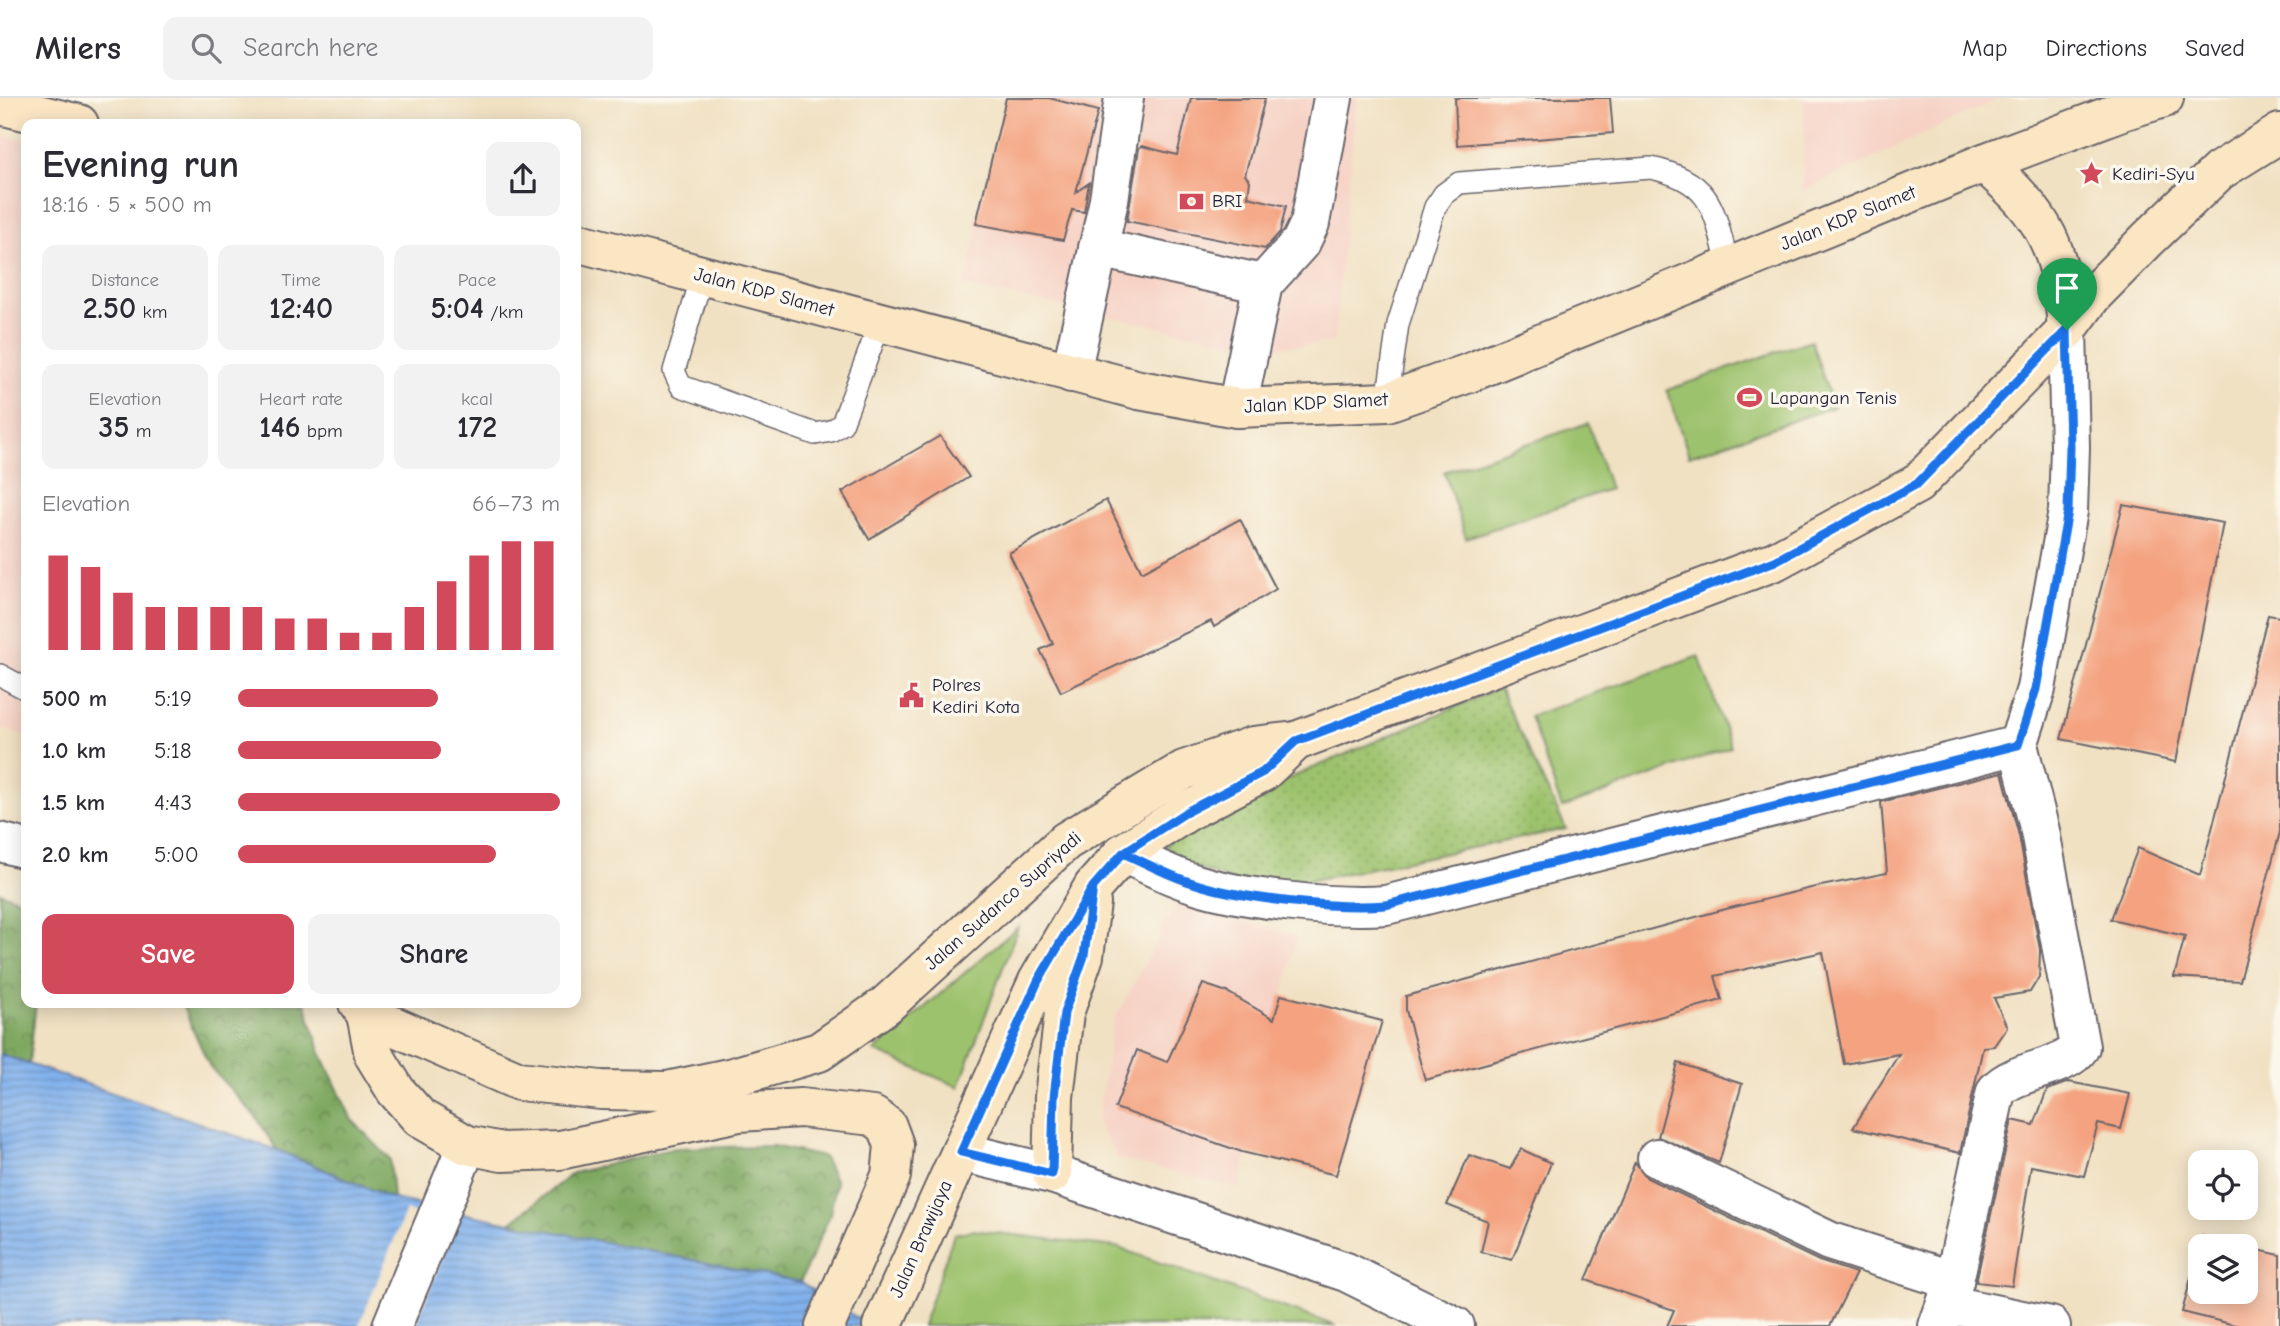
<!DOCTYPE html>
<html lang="en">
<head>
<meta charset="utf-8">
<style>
  :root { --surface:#fff; --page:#f2f2f3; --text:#2b2b33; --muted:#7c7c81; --line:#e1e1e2; --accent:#d1495b }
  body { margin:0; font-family:"Comic Neue",sans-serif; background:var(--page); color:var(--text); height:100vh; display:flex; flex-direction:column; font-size:26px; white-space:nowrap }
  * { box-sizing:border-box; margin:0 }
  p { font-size:23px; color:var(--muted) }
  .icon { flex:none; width:38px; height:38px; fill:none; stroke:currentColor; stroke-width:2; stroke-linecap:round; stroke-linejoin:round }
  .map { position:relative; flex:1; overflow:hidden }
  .details { position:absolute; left:21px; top:21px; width:560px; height:889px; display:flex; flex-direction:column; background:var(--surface); border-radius:14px; box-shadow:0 4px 18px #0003 }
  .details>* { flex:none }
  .buttons { position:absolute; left:2188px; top:1052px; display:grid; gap:14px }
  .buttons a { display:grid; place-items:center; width:70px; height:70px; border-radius:14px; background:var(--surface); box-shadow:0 4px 18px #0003; font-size:35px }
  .pin { position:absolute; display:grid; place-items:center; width:60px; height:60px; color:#fff; margin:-72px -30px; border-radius:50% 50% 50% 0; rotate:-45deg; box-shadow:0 0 7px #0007 }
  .pin .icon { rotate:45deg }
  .round { display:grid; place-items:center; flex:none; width:74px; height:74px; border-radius:14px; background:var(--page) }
  .headline { display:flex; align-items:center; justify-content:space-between; height:119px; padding:0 21px }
  h1 { font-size:38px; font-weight:800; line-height:52px }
  .stats { display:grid; grid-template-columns:repeat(3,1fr); gap:10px; height:119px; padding:7px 21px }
  .stats div { display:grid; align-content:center; border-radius:14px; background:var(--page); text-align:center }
  .stats b { font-size:30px; font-weight:800 }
  .stats small { font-size:19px; font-weight:400 }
  .stats p { font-size:19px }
  .chart { height:196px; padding:14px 21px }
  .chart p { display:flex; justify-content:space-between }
  .chart svg { width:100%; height:126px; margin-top:7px; stroke:var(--accent); stroke-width:6 }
  .button { display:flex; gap:14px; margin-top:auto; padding:14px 21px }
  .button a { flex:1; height:80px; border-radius:14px; background:var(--accent); color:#fff; font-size:28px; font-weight:800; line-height:80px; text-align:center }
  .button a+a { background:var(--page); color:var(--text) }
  ul { padding:0 21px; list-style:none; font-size:23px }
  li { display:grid; grid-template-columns:112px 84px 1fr; align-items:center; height:52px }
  li i { height:18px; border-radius:9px; background:var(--accent) }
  header { display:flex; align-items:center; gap:42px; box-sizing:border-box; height:98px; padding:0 35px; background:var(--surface); border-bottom:2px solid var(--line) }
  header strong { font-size:33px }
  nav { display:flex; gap:38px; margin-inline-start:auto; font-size:24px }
  .search { width:490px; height:63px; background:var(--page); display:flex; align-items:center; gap:18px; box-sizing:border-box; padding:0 24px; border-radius:14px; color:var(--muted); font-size:26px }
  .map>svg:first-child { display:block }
  .built { fill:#f6d2c5 }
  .green { fill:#9dc26d; stroke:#607254; stroke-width:2 }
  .forest { fill:url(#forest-crowns); stroke:#50654e; stroke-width:2 }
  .park { fill:url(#park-dots); stroke:#607254; stroke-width:2 }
  .water { fill:url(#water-rules); stroke:#526a94; stroke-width:2 }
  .pier { fill:#f1e1c3 }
  .building { fill:#f4a27f }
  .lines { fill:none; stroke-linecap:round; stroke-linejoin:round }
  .service-casing { stroke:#6a656b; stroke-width:24 }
  .minor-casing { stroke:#6a656b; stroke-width:42 }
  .secondary-casing { stroke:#6a656b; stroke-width:42 }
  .service { stroke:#fff; stroke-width:21 }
  .minor { stroke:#fff; stroke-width:38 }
  .secondary { stroke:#fbe6c4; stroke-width:38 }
  .route-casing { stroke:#fff; stroke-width:14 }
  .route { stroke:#1a73e8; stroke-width:9 }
  .labels { text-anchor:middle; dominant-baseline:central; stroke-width:7; stroke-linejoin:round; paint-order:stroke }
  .poi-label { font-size:19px; fill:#22223b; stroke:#fbf7ec; text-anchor:start }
  .street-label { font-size:19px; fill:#22223b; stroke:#fbf7ec }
</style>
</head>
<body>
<header>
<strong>Milers</strong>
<div class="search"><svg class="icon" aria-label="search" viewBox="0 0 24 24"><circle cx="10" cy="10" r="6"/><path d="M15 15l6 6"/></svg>Search here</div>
<nav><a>Map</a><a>Directions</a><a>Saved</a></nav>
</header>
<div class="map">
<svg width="2280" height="1228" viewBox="0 0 2280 1228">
  <defs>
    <pattern id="forest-crowns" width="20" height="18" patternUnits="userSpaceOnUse" patternTransform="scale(1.75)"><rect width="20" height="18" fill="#7ea860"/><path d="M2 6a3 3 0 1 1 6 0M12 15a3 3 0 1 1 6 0" fill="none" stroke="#678850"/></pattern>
    <pattern id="park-dots" width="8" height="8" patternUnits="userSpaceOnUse" patternTransform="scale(1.75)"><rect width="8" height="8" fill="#9dc26d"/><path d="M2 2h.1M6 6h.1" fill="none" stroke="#87a65f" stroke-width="1.8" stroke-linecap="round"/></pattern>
    <pattern id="water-rules" width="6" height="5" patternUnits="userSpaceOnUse" patternTransform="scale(1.75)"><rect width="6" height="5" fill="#81b1ec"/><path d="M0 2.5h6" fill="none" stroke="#6990c0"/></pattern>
  </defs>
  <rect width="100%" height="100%" fill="#fbf7ec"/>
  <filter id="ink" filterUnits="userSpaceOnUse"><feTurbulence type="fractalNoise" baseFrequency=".0143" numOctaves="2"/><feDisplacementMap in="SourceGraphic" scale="14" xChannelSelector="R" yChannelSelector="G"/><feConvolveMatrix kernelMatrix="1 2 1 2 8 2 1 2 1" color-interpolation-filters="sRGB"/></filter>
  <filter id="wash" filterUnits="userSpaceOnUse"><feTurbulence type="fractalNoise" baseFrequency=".00686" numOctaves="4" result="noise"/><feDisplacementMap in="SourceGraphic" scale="28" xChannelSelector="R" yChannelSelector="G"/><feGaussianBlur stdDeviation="1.57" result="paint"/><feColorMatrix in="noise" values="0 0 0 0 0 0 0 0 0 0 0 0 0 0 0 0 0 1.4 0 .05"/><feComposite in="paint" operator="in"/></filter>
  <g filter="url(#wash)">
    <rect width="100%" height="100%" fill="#f1e1c3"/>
    <g class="built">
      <path d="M 1010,0 L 1357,0 L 1334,244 L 1264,251 L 964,188 Z"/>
      <path d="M 1804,0 L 2001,0 L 1803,93 Z"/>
      <path d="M 0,36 L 26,43 L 26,638 L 0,630 Z"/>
      <path d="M 1177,805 L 1297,838 L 1239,1090 L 1119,1061 L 1097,1025 L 1113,924 Z"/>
    </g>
    <g class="green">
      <path d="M 1811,242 L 1833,309 L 1689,358 L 1667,292 Z"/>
      <path d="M 1588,325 L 1610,391 L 1466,440 L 1444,374 Z"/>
      <path d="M 1699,558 L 1731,649 L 1562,710 L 1530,618 Z"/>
      <path d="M 1018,829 L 959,989 L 874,953 Z"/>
      <path d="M 972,1132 L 1116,1149 L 1336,1228 L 922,1228 L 954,1136 Z"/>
    </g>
    <g class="forest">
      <path d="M 0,794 L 26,805 L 26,905 L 36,905 L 29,966 L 0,956 Z"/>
      <path d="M 181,905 L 305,905 L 321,955 L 352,1022 L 390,1061 L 393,1101 L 277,1052 L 256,1019 L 210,969 Z"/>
      <path d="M 773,1048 L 824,1059 L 836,1084 L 830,1117 L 800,1184 L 506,1128 L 573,1075 L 675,1050 Z"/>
    </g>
    <path class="park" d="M 1499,590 L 1566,731 L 1258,793 L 1159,755 L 1188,724 Z"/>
    <path class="water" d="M 0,956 L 277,1052 L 393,1101 L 800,1184 L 870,1228 L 0,1228 Z"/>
    <path class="pier" d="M 406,1112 L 454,1131 L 415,1228 L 359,1228 Z"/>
    <g id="blocks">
      <g class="building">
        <path d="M 1006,0 L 1049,0 L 1098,13 L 1076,94 L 1089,85 L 1084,114 L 1072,112 L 1063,142 L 976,126 Z"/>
        <path d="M 1191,0 L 1265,0 L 1245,77 L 1250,83 L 1248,99 L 1286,108 L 1280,134 L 1265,151 L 1127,123 L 1139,50 L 1142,48 L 1177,57 Z"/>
        <path d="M 1455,0 L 1610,0 L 1613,35 L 1457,47 Z"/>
        <path d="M 940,338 L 969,379 L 869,441 L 842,394 Z"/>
        <path d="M 1106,402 L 1142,474 L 1240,421 L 1276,491 L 1214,529 L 1211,523 L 1061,594 L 1040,552 L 1053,546 L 1009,455 Z"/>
        <path d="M 2123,407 L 2223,425 L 2176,664 L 2061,641 Z"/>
        <path d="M 2268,517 L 2280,519 L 2280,734 L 2240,883 L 2174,879 L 2185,838 L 2111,821 L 2138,750 L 2200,777 Z"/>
        <path d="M 2002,674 L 2019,738 L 2040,852 L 2039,879 L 2030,894 L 1994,900 L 2007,929 L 1994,948 L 1983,949 L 1960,1055 L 1853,1030 L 1899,956 L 1844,966 L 1823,854 L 1715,878 L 1722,902 L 1425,982 L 1406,912 L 1406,898 L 1718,813 L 1811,790 L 1887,775 L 1881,704 Z"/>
        <path d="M 1203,886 L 1227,894 L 1274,921 L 1281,897 L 1382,923 L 1336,1077 L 1242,1054 L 1115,1010 L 1137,952 L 1167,964 Z"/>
        <path d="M 1678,965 L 1742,986 L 1719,1065 L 1658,1039 Z"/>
        <path d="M 2069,984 L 2130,996 L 2121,1031 L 2098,1026 L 2084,1078 L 2031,1068 L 2012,1188 L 1976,1184 L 2012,1022 L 2034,1027 L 2047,992 Z"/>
        <path d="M 1521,1051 L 1551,1065 L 1512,1162 L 1481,1154 L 1488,1123 L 1447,1107 L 1469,1057 L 1510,1071 Z"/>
        <path d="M 1635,1064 L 1647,1080 L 1819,1163 L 1856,1175 L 1830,1228 L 1667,1228 L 1674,1212 L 1586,1182 Z"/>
        <path d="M 2202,1138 L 2243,1148 L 2200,1148 L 2200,1194 L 2245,1194 L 2245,1149 L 2280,1157 L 2280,1228 L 2239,1228 L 2182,1214 Z"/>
      </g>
    </g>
  </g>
  <g filter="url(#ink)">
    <use href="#blocks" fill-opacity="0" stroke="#6a656b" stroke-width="2"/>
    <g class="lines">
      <defs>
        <g id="service">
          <path d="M 702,178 L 674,273 L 681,288 L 815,336 L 831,333 L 842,326 L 880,225"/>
          <path d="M 1387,304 L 1398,226 L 1435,109 L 1444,96 L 1459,85 L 1651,70 C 1713,83 1714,112 1728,167"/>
          <path d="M 0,577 L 26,591"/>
        </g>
        <g id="minor">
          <path d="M 1098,150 L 1263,186"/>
          <path d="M 1071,275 L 1109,102 L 1124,0"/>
          <path d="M 1237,310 L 1263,186 L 1301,144 L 1310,125 L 1333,0"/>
          <path d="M 0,744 L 26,751"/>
          <path d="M 1123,755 C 1146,765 1169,778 1193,785 C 1241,801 1336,811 1386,807 L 2018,647 L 2036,591 L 2068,413 L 2070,349 L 2067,232"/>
          <path d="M 961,1054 L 1052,1076 L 1346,1174 L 1455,1228"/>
          <path d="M 1657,1060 L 1829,1143 L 1954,1183"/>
          <path d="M 1946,1206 L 2051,1228"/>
          <path d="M 392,1228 L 467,1047"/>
          <path d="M 1938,1228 L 1954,1183 L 1996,993 C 2017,970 2065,972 2080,949 L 2040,733 L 2018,647"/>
        </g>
        <g id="secondary">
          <path d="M 0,7 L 79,26"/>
          <path d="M 1984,65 C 2046,118 2062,151 2067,232"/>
          <path d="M 576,144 L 1139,292 L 1237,310 L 1387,304 L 1469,275 L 1984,65 L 2122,13 L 2164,0"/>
          <path d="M 358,905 L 366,916 L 519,983 L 601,992 L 667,993 L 733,979 L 819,954 L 886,907 L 1066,743 L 1184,672 L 1253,648 L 1296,643 L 1775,463 L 1917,386 L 2067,232 L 2092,198 L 2148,141 L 2219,73 L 2280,35"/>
          <path d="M 366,916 L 374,957 L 396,993 L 420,1020 L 467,1047 L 502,1054 L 560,1052 L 739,1014 L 801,1010 L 873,1018 L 887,1028 L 894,1047 L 891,1078 L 825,1228"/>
          <path d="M 1052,1076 L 1054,999 L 1064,915 L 1084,858 L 1091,805"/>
          <path d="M 882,1228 L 1038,883 L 1093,789 L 1123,755 L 1188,713 L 1263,674 L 1296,643"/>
        </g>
      </defs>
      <use href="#service" class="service-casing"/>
      <use href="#minor" class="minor-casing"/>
      <use href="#secondary" class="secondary-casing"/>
      <use href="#service" class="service"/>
      <use href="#minor" class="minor"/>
      <use href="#secondary" class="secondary"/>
    </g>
  </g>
  <g class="lines" filter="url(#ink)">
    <defs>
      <path id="route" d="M 2067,232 L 1917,386 L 1775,463 L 1296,643 L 1263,674 L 1188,713 L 1123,755 L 1093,789 L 1038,883 L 961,1054 L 1052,1076 L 1054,999 L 1064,915 L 1084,858 L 1093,789 L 1123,755 C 1146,765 1169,778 1193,785 C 1241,801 1336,811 1386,807 L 2018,647 L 2036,591 L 2068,413 L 2070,349 L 2067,232"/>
    </defs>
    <use href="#route" class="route-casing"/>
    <use href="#route" class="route"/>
  </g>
  <defs>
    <symbol id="sight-bare" viewBox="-9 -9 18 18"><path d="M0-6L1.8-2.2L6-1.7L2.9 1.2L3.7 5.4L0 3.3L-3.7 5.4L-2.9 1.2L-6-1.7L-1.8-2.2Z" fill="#d1495b" stroke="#fbf7ec" stroke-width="2.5" paint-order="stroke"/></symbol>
    <symbol id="bank-bare" viewBox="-9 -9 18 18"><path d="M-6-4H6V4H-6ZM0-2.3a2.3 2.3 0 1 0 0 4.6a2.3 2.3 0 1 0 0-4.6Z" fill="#d1495b" stroke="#fbf7ec" stroke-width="2.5" paint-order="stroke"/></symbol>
    <symbol id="stadium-bare" viewBox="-9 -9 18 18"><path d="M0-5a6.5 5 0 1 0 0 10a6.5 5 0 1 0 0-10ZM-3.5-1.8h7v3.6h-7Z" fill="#d1495b" stroke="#fbf7ec" stroke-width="2.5" paint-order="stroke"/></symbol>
    <symbol id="civic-bare" viewBox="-9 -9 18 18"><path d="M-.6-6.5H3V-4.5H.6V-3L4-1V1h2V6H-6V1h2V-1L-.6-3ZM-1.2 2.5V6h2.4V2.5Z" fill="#d1495b" stroke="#fbf7ec" stroke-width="2.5" paint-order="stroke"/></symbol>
  </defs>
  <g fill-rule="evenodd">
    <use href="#sight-bare" x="2074" y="58" width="35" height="35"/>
    <use href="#bank-bare" x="1174" y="86" width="35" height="35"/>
    <use href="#stadium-bare" x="1732" y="282" width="35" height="35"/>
    <use href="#civic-bare" x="894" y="580" width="35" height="35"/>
  </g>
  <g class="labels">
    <g class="poi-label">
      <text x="2112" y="76">Kediri-Syu</text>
      <text x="1212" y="103">BRI</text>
      <text x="1770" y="300">Lapangan Tenis</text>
      <text x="932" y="587">Polres<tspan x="932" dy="22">Kediri Kota</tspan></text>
    </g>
    <g class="street-label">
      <text transform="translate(1848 120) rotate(-22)">Jalan KDP Slamet</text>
      <text transform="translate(764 194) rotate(15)">Jalan KDP Slamet</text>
      <text transform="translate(1316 305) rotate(-3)">Jalan KDP Slamet</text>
      <text transform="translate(1003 803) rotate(-41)">Jalan Sudanco Supriyadi</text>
      <text transform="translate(921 1141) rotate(-66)">Jalan Brawijaya</text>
    </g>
  </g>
</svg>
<div class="buttons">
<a><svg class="icon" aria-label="locate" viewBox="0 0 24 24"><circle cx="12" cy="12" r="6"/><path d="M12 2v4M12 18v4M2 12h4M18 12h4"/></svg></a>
<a><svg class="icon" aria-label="layers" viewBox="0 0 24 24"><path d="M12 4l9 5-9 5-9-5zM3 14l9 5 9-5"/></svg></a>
</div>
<div class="pin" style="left:2067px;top:232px;background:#1e9e55"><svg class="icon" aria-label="arrive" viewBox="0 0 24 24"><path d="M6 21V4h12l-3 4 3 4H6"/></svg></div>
<section class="details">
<div class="headline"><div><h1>Evening run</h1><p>18:16 · 5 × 500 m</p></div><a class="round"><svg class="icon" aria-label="share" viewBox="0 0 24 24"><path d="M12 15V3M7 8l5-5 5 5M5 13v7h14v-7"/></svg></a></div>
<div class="stats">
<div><p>Distance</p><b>2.50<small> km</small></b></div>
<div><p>Time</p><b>12:40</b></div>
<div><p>Pace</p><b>5:04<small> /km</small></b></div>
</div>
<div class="stats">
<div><p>Elevation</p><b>35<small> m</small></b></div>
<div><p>Heart rate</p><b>146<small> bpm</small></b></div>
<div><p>kcal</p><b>172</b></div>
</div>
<div class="chart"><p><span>Elevation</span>66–73 m</p>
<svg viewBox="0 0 160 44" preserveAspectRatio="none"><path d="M5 44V11M15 44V15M25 44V24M35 44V29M45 44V29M55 44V29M65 44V29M75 44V33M85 44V33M95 44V38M105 44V38M115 44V29M125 44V20M135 44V11M145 44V6M155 44V6"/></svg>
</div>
<ul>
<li><b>500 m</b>5:19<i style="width:62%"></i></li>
<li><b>1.0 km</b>5:18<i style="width:63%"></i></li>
<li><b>1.5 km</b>4:43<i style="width:100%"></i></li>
<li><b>2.0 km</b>5:00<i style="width:80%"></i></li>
</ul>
<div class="button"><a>Save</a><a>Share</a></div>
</section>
</div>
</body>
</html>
